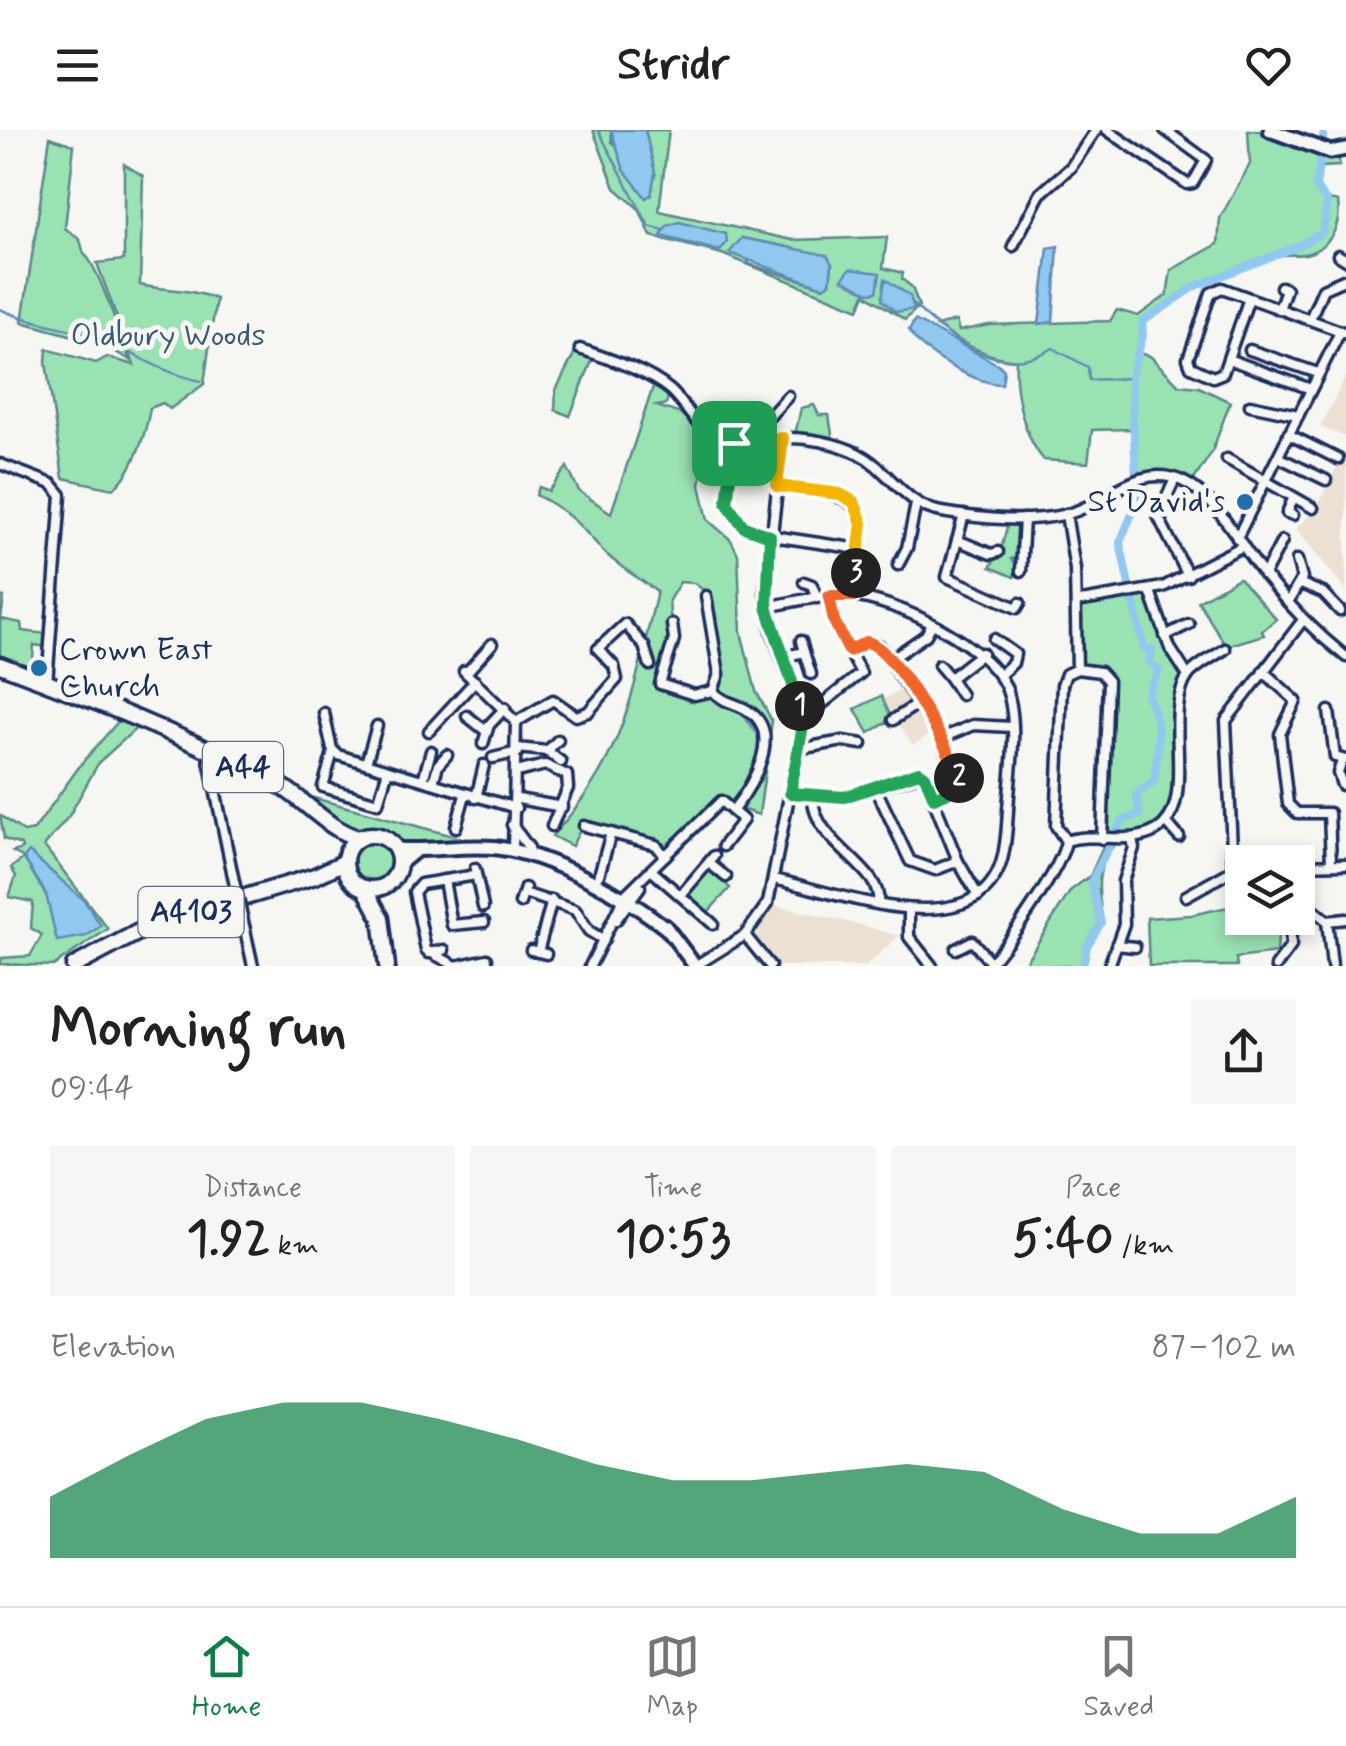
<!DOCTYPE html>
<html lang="en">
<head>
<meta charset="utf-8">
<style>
  :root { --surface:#fff; --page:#f6f6f6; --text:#222; --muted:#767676; --line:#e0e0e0; --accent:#0b8043 }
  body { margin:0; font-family:Mynerve,sans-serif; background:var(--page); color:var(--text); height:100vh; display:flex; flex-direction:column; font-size:38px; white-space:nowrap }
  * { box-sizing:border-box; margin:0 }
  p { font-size:32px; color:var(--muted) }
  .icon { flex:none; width:55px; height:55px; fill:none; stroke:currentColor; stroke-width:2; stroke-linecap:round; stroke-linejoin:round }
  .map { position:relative; height:836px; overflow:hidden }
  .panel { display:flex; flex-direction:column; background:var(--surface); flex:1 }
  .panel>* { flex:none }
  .buttons { position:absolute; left:1225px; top:715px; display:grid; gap:20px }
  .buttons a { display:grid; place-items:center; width:90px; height:90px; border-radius:0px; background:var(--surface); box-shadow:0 5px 15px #0003; font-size:50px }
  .pin { position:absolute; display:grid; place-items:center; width:85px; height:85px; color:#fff; margin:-42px; border-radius:20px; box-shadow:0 5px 15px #0006 }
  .km { position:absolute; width:50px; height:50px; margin:-25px; border-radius:50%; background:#222; color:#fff; font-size:28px; line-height:50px; text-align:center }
  .round { display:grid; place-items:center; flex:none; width:105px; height:105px; border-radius:0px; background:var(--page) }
  .head { display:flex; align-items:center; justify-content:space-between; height:170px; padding:0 50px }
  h1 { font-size:55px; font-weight:800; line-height:75px }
  .stats { display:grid; grid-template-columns:repeat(3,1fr); gap:15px; height:170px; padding:10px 50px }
  .stats div { display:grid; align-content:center; border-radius:0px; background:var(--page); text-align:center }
  .stats b { font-size:50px; font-weight:800 }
  .stats small { font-size:28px; font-weight:400 }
  .stats p { font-size:28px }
  .chart { height:280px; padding:20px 50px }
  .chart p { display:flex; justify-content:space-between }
  .chart svg { width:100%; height:180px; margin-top:10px; fill:var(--accent); opacity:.7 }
  header { display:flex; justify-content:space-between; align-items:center; height:130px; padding:0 50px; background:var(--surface); font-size:45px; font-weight:800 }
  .tabs { display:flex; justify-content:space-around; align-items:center; height:140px; border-top:2px solid var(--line); background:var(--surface); font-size:28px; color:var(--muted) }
  .tabs a { display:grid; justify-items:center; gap:5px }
  .tabs .selected { color:var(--accent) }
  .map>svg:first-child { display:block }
  .built { fill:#ece0d2 }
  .green { fill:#99e2b2; stroke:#5a8888; stroke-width:2.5; fill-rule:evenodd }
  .water { fill:#90c8ef; stroke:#618bb5; stroke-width:2.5 }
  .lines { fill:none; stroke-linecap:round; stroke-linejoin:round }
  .stream { stroke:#618bb5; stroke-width:2.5 }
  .river { stroke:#90c8ef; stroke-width:8 }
  .minor-casing { stroke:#1b2f5e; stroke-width:15 }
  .major-casing { stroke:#1b2f5e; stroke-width:19 }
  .highway-casing { stroke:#1b2f5e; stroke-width:21 }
  .minor { stroke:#f6f6f2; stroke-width:8 }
  .major { stroke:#f6f6f2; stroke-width:11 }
  .highway { stroke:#f6f6f2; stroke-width:14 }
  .minor-bridge-casing { stroke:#1b2f5e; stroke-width:15; stroke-linecap:butt }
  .minor-bridge { stroke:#f6f6f2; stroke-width:8 }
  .split-1-casing { stroke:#fff; stroke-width:20 }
  .split-2-casing { stroke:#fff; stroke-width:20 }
  .split-3-casing { stroke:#fff; stroke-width:20 }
  .split-4-casing { stroke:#fff; stroke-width:20 }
  .split-1 { stroke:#22a559; stroke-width:12 }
  .split-2 { stroke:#22a559; stroke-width:12 }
  .split-3 { stroke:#f0652b; stroke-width:12 }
  .split-4 { stroke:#f5b400; stroke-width:12 }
  .poi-dot { fill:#1f6fb2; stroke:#f6f6f2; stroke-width:4 }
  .labels { text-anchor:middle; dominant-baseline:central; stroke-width:10; stroke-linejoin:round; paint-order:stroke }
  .shield { fill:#f6f6f2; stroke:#5d6b8a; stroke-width:2.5 }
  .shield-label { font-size:30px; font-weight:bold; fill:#1b2f5e }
  .park-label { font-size:32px; fill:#3a5c73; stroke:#f6f6f2 }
  .poi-label { font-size:32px; fill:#1b2f5e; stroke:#f6f6f2; text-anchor:end }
</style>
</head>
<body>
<header><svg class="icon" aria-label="menu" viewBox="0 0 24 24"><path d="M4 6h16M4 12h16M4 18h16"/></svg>Stridr<svg class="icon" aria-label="heart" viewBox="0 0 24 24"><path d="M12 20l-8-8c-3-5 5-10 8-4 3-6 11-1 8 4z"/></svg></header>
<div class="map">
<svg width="1346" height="836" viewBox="0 0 1346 836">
  <rect width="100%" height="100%" fill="#f6f6f2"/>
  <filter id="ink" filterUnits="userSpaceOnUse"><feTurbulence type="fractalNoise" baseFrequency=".01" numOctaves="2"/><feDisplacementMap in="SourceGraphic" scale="20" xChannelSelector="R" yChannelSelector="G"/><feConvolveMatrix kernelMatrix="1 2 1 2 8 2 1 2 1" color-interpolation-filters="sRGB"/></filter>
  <g filter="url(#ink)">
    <g class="built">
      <path d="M 1346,246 L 1346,307 L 1320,297 Z"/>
      <path d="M 1346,319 L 1346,460 L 1296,399 L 1317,377 Z"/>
      <path d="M 906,557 L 936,601 L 913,615 L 882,570 Z"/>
      <path d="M 773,775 L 865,796 L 899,806 L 866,836 L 774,836 L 749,805 Z"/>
    </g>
    <g class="green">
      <path d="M 593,0 L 611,0 L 612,12 L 655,43 L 645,0 L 669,0 L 659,81 L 792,110 L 887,107 L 883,138 L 903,143 L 902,149 L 912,157 L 919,176 L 905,190 L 865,164 L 859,179 L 722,124 L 651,106 L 639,79 L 615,58 ZM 742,108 C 771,114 809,118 832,134 L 830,153 L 823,157 L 749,134 Z"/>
      <path d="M 1248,0 C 1279,0 1307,24 1339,24 L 1339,36 L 1320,37 L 1316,57 L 1324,69 L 1338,72 C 1341,93 1333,113 1312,122 C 1301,127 1285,123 1273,126 C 1225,138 1182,164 1142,192 L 1138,223 L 1150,226 L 1179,255 L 1199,257 L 1230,272 L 1212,322 L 1193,351 L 1157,342 L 1136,345 L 1132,299 L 1092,300 L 1088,333 L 1044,330 C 1023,306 1014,261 1016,230 C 986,228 961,212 936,196 L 956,191 L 959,201 L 989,195 L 1110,191 L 1117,180 L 1138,186 L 1167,165 L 1171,140 L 1218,114 L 1220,88 L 1250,34 Z"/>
      <path d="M 50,7 L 74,15 L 65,98 L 80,110 L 84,124 C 98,134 120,207 130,230 L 99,213 L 22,192 Z"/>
      <path d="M 124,34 L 143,46 L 140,155 C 167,161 190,158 216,169 L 204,254 L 170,279 L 163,273 L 150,278 C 146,303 133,344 113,359 L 63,348 L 46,232 L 47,219 L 96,233 L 107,227 L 134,235 L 97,133 L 124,130 Z"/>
      <path d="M 575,222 L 593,228 L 570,286 L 555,280 L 556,260 Z"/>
      <path d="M 653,257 L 669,264 L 666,274 L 657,276 L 681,284 L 708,305 L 700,355 L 708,390 L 731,410 L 738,424 L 741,502 L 756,561 L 772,591 L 759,685 L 738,678 L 763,632 L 762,594 L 717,563 L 706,462 L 694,453 L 680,452 L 669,470 L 672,509 L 665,511 L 670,516 L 657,547 L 658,555 C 673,566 694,558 711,565 C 774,589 767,623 735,673 L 716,670 L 668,722 L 590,695 L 585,690 L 572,716 L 552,706 C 626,626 632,564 657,462 C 641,449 619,437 604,422 C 582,397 567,380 536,365 L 539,357 L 549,361 L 567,337 L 579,361 L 611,383 Z"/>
      <path d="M 814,275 L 819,285 L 829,285 L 833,311 L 795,305 L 801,278 Z"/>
      <path d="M 1008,393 L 1020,394 L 1018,427 L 1011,429 L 1018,436 L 1014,447 L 990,437 L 1000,423 Z"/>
      <path d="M 1239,448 L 1276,489 L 1262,501 L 1264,505 L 1226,516 L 1198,471 Z"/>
      <path d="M 1147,464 L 1187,548 C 1161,611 1208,707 1109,707 L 1110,552 L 1080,534 L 1078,477 Z"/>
      <path d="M 0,466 L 4,467 L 1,489 L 21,493 L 22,501 L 47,504 L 47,517 L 34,515 L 32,542 L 0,531 Z"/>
      <path d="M 881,566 L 892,589 L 869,603 L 855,579 Z"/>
      <path d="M 122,587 L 141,594 L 99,632 L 69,686 L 44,716 L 108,799 L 53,836 L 0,834 L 2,828 L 30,826 L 42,805 L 31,798 L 33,772 L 9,767 L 16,746 L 11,738 L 24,728 L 13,722 L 22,719 L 21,715 L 4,709 L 0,685 L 24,702 L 34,700 L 81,634 ZM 24,728 L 58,747 L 57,810 L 47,767 Z"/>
      <path d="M 310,667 L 468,710 L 403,714 L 370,700 L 355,702 L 343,698 Z"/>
      <circle cx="372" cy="732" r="22"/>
      <path d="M 1117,712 C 1093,736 1098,764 1103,793 L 1089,817 L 1085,836 L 1023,836 L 1071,760 L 1090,746 L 1105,713 Z"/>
      <path d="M 710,738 L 730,758 L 707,783 L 687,766 Z"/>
      <path d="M 1242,774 L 1242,788 L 1279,788 L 1277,823 L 1236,828 L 1237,836 L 1149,836 L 1147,788 L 1191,785 Z"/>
    </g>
    <g class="water">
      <path d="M 611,0 L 645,0 L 655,43 L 651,65 L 646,68 L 624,40 Z"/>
      <path d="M 679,92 L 726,104 L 727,112 L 720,121 L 661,106 L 667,96 Z"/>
      <path d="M 742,108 L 827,125 L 832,134 L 830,153 L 823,157 L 729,123 Z"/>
      <path d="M 1058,116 L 1053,192 L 1039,194 L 1048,118 Z"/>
      <path d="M 850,139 L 880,143 L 877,162 L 869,163 L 842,149 Z"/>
      <path d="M 885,149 L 910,166 L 914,179 L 896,182 L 882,170 Z"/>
      <path d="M 915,190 L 999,235 L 1004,240 L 1002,254 C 977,255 919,222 909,200 Z"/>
      <path d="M 29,722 L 84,770 L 101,796 L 86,806 L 57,811 L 46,764 L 24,728 Z"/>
    </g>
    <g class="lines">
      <g class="stream">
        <path d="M 598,0 L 649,96 L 663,100"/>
        <path d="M 912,173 C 950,210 1001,250 1053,218 L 1088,237 L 1089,250 L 1131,248"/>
        <path d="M 0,179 C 34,195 71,196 106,211 C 139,226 163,243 201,251"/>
        <path d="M 745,587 L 756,603"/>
      </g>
      <g class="river">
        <path d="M 1136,345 L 1131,248 L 1143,205 L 1142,192 L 1196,156 L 1298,116 L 1323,102 L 1327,72 L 1316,57 L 1324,0"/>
        <path d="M 1130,460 L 1120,412 L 1139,368 L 1137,352"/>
        <path d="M 1083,836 L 1087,816 L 1101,793 L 1091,752 L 1122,691 L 1140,684 L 1136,665 L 1154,651 C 1158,621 1163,591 1147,565 L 1159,540 L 1149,532 L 1152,520 L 1144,518 L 1132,466"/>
      </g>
      <defs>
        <g id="minor">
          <path d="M 1107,0 L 1187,54 L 1193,53 L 1206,30 L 1165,0"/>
          <path d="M 1013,116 L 1040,64 L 1071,37 L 1096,0"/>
          <path d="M 1338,125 L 1346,130"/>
          <path d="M 1249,168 L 1223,243 L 1213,247 L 1191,237 L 1188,229 L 1211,163 L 1222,158 L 1346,203"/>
          <path d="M 1279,179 L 1286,159 L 1281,157"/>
          <path d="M 1310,189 L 1323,159 L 1346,149"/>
          <path d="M 580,219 C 609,229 646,240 670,260 C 686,274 696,299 717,308 C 740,317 760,310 784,308 C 806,307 837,313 857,323 C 890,339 904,376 942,382 C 982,389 1023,393 1063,385 C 1104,377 1136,331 1182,351 C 1219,368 1240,417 1266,447 C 1290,477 1316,503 1346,527"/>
          <path d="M 1250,220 L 1318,243"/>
          <path d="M 1228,229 L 1311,259"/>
          <path d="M 1250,275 L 1298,285"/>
          <path d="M 1288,304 L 1338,329"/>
          <path d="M 783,308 L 765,464 L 772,501 L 801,580 L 797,591 L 803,596"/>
          <path d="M 756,312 L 758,299 L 788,266"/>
          <path d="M 734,313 L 727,373 L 744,397 L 759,404 L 859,419"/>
          <path d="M 1278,327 L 1326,350"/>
          <path d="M 1227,329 L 1313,378"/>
          <path d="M 0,334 L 52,354 L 61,365 L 47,554"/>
          <path d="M 1175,349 L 1158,386 L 1188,446"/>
          <path d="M 777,356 C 877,367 864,374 853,466"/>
          <path d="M 1293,369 L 1287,383 L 1293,385"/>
          <path d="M 1066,384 L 1075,439 L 1077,539"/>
          <path d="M 964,385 L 947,447 L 1017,478 L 1020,473"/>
          <path d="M 1237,408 L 1340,202"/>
          <path d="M 957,410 L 991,424 L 998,422"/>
          <path d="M 898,435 L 907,418 L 916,374"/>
          <path d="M 1021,441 L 1024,389"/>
          <path d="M 1264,445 L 1282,411"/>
          <path d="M 804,452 L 812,455 L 817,468"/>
          <path d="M 1301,454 L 1323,463 L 1340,481"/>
          <path d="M 1150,461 L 1170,518 L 1188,546"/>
          <path d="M 706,466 L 719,544 L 713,561"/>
          <path d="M 1076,472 L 1163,457 L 1243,416"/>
          <path d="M 1288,472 L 1302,448 L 1297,430"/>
          <path d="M 767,477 C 793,472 822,464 849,466 C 895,469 998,518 1009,566 C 1018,601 1010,644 1008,680 C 1006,711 1006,750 974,768 C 923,797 828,761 774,749"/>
          <path d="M 672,494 L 674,509 L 660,554 L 694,565 L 713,561"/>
          <path d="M 1165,506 L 1189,494"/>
          <path d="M 994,509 L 1015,524 L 1013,533 L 1001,544"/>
          <path d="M 849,521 L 863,512 L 879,515 L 937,601 L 959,653 L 934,669"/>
          <path d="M 804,522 L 811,544"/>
          <path d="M 782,527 L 804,522 L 801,511"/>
          <path d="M 890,530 L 926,505 L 931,496"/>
          <path d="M 939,535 L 950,548 L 982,523"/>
          <path d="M 1077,539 L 1066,544 L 1062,555 L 1056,696 L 1066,711 C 1096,701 1128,717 1157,700 C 1199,674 1161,584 1188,546 C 1195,536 1215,526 1225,519"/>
          <path d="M 1077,539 L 1100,542 L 1108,551 L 1102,709"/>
          <path d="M 464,541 L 516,592 L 513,721"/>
          <path d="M 1263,541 L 1296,571 L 1280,604 L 1288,674 L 1297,683 L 1329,683 L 1331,733"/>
          <path d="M 466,543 L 492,514"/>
          <path d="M 950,548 L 961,565"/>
          <path d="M 713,561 C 722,572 735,573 747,580 C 785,602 752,656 734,679"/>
          <path d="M 1329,581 L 1335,627 L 1346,630"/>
          <path d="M 324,583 L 332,619 L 338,625 L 516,678"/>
          <path d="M 811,583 L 861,543 L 839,503 L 829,466"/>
          <path d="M 467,586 L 486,601"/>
          <path d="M 893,590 L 919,573"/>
          <path d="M 516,592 L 553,570 L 576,586 L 588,582 L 617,549 L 614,536 L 598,519 L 625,494 L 644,516 L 650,535"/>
          <path d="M 429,601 L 475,551"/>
          <path d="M 942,608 L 973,595 L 1012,597"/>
          <path d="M 483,614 L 489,595 L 505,578"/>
          <path d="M 517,618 L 547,621 L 558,610"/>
          <path d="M 799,619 L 843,611 L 862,614"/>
          <path d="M 211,620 L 209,630 L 235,756"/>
          <path d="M 547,621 L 561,632"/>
          <path d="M 333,622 L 323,657 L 378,673 L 388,640"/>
          <path d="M 493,628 L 518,622"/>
          <path d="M 1342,631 L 1338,643 L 1342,655"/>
          <path d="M 366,633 L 377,596"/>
          <path d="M 517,642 L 545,635 L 567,645 L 568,658 L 552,696"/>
          <path d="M 423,650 L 431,621"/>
          <path d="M 433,653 L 438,635 L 447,625"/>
          <path d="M 876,659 L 910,731 L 935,740 L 958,731"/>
          <path d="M 790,663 L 843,667 L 923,644 L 958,731 L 978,766"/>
          <path d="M 813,667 C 812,713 884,738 878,773"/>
          <path d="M 476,668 L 484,635"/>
          <path d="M 518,669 L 562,677"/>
          <path d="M 1166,692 L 1179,707"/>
          <path d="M 512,695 L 529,718"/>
          <path d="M 584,696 L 656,715 L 665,726"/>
          <path d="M 456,697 L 465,665"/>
          <path d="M 709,733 L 726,747"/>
          <path d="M 1298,735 L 1346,734"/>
          <path d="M 475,739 L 483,777"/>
          <path d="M 651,740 L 713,794"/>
          <path d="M 1233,740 L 1226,591 L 1303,490"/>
          <path d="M 599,745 L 611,703"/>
          <path d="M 444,750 L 452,795 L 484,792"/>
          <path d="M 524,763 L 575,780 L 589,801 L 604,810"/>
          <path d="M 681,765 L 714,726"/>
          <path d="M 1186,766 L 1233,740 L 1242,739"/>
          <path d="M 520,773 L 525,758"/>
          <path d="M 1310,777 L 1327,791 L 1332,836"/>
          <path d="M 909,779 L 909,807 L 932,836"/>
          <path d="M 241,782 L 253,836"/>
          <path d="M 616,790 L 640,757"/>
          <path d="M 1327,791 L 1346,789"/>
          <path d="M 745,805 L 770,836"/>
          <path d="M 1116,815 L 1135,817"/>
          <path d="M 956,819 L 972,811 L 991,833"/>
          <path d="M 531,820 L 546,824"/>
          <path d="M 538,822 L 552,770"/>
          <path d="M 429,823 L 444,820"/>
          <path d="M 456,836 L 426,820 L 414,762 L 421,754 L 476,745"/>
          <path d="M 456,836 L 487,829"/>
          <path d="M 590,836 L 625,765 L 721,671 L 743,690 L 723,716"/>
          <path d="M 695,836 L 745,805 L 768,773 L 803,596 L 812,590 L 811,583 L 801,580"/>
          <path d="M 988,836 C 1008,813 1062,738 1066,711"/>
          <path d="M 1109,836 L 1124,794 L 1123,751 L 1134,718 L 1132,709"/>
          <path d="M 1276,836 L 1291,816 L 1290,788"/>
        </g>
        <g id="major">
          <path d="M 1270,0 L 1330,22 L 1346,19"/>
          <path d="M 396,719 C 430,722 463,714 498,718 C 549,724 628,767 667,799"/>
          <path d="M 398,735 L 415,721"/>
          <path d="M 665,796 L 695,836"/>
        </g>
        <g id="highway">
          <path d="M 0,535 C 94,570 187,607 276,653 C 305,669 327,699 358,708"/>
          <circle cx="372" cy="732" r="27"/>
          <path d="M 365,758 L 381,788 L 387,836"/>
          <path d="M 74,836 L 150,796 L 315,746 L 345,732"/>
        </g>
      </defs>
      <use href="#minor" class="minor-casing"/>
      <use href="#major" class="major-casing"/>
      <use href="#highway" class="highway-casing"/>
      <use href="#minor" class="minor"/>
      <use href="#major" class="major"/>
      <use href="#highway" class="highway"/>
      <defs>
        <path id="minor-bridge" d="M 235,756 L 241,782"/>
      </defs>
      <use href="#minor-bridge" class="minor-bridge-casing"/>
      <use href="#minor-bridge" class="minor-bridge"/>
    </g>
  </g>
  <g class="lines" filter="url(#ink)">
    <defs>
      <path id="split-1" d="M 734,313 L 727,373 L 744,397 L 770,406 L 767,477 L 800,576"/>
      <path id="split-2" d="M 800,576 L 797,590 L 803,596 L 790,663 L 844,667 L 919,642 L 925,646 L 934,668 L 956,659 L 959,648"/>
      <path id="split-3" d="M 856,443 L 853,466 L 829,466 L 834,491 L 849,521 L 866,512 C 894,515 950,620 959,648"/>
      <path id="split-4" d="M 734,313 L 783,308 L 777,356 L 840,364 L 854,372 L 862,393 L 856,443"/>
    </defs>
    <use href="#split-1" class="split-1-casing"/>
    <use href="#split-2" class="split-2-casing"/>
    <use href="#split-3" class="split-3-casing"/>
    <use href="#split-4" class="split-4-casing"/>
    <use href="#split-1" class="split-1"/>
    <use href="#split-2" class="split-2"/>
    <use href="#split-3" class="split-3"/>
    <use href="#split-4" class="split-4"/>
  </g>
  <g class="poi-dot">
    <circle cx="1245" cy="372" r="10"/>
    <circle cx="39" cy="538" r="10"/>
  </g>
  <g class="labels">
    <g class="shield">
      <rect x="203" y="612" width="80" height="50" rx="8"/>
      <rect x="138.5" y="757" width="105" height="50" rx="8"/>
    </g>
    <g class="shield-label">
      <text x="243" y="637">A44</text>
      <text x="191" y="782">A4103</text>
    </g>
    <g class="park-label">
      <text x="168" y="206">Oldbury Woods</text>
    </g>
    <g class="poi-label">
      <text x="1225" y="372">St David's</text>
      <text x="59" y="520" text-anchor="start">Crown East<tspan x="59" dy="37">Church</tspan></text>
    </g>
  </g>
</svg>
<div class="buttons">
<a><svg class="icon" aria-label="layers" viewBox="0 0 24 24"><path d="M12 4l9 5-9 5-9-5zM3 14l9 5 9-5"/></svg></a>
</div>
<div class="pin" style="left:734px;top:313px;background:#1e9e55"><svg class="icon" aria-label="arrive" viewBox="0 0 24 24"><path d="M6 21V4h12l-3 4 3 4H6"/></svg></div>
<b class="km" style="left:800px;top:576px">1</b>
<b class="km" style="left:959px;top:648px">2</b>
<b class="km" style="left:856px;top:443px">3</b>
</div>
<section class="panel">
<div class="head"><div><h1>Morning run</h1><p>09:44</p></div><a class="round"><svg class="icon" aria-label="share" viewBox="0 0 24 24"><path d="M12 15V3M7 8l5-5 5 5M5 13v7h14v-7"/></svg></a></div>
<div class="stats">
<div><p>Distance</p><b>1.92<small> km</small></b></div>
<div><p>Time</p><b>10:53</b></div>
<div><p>Pace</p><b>5:40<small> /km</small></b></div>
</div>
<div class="chart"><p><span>Elevation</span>87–102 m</p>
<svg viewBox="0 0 160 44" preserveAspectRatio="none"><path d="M0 44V29L10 19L20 10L30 6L40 6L50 10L60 15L70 21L80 25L90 25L100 23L110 21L120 23L130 32L140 38L150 38L160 29V44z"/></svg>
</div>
</section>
<nav class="tabs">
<a class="selected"><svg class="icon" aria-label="home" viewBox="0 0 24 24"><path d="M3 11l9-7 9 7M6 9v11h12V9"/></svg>Home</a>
<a><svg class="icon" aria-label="map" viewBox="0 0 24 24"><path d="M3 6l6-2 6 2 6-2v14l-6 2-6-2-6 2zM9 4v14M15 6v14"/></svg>Map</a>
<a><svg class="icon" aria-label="saved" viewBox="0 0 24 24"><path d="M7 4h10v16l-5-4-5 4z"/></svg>Saved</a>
</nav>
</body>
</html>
